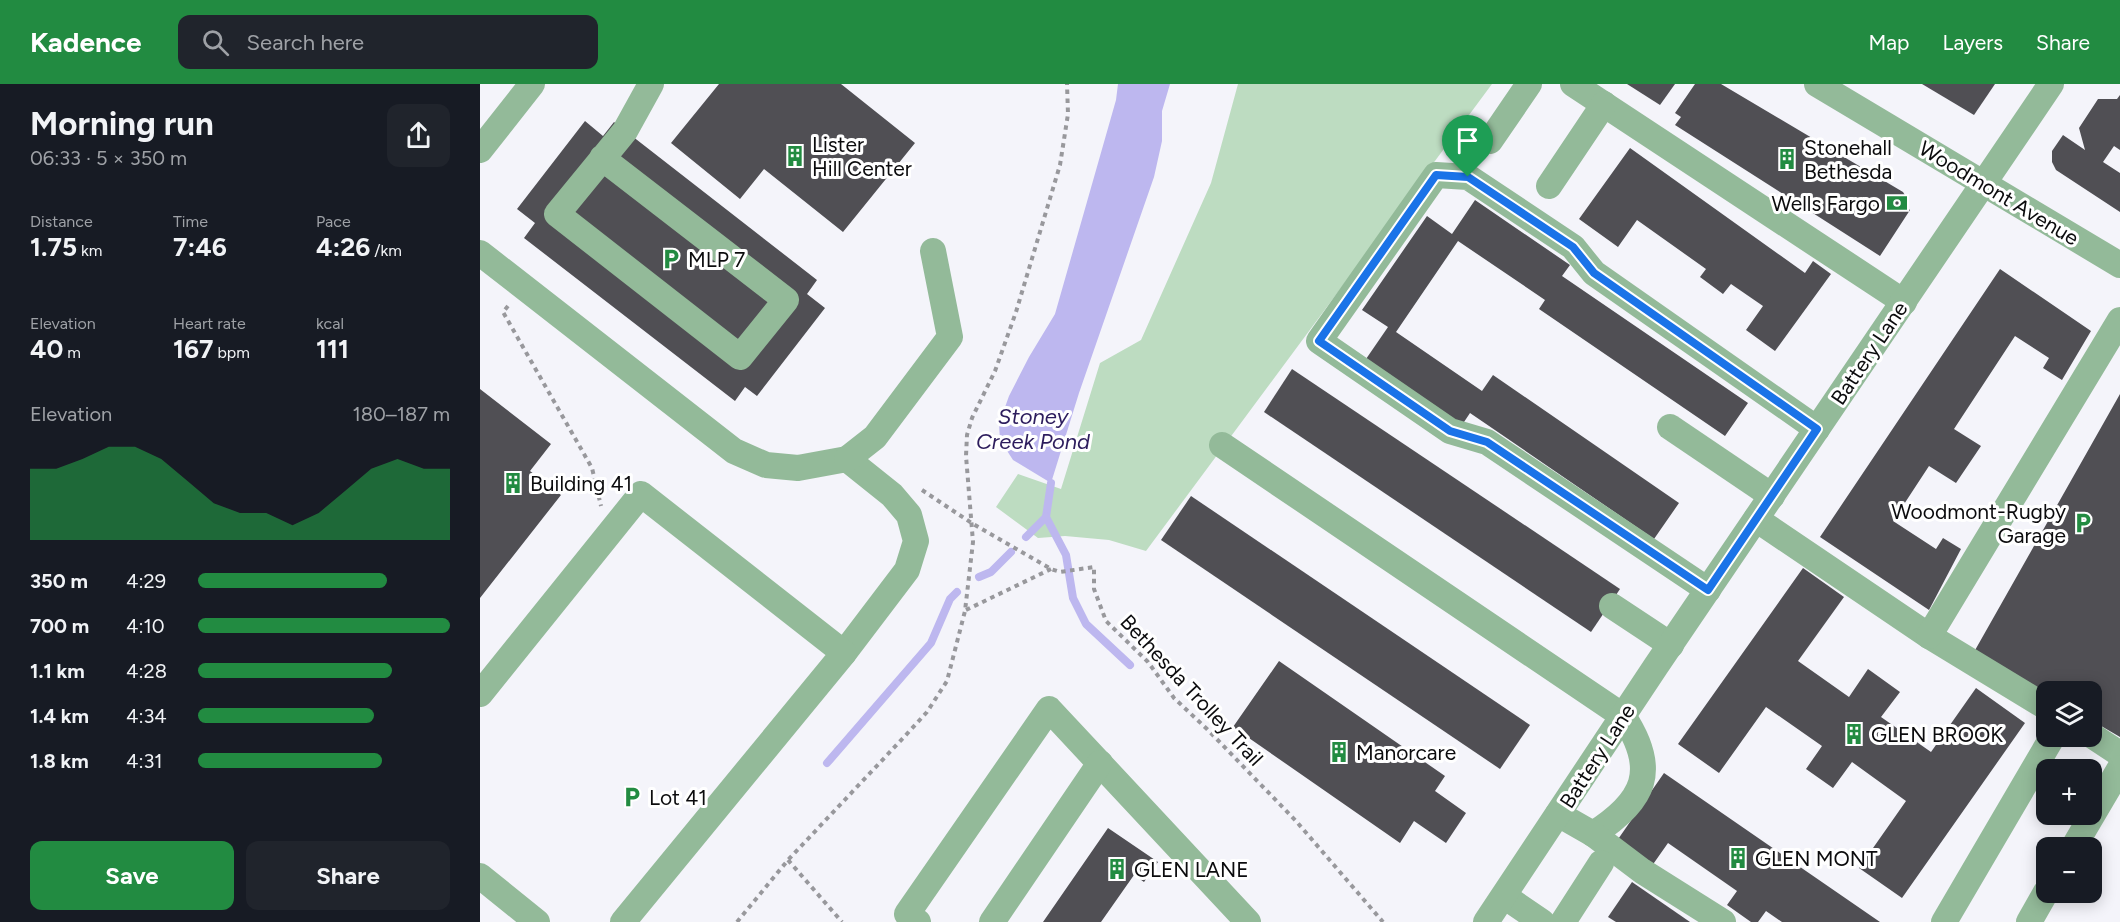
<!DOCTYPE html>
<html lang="en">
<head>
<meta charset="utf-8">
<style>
  :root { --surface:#171b24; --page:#20242c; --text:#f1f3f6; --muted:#9ea1a6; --accent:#228b41 }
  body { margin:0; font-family:Figtree,sans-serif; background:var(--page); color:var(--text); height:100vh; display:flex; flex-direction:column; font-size:22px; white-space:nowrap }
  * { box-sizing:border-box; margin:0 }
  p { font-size:20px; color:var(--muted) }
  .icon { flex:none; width:33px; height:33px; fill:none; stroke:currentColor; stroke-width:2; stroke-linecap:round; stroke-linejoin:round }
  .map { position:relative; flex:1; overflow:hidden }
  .drawer { display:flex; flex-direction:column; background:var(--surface); width:480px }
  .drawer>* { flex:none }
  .controls { position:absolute; left:1556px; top:597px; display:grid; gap:12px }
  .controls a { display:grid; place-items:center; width:66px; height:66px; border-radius:12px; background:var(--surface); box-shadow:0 3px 15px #0003; font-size:30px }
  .pin { position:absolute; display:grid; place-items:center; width:51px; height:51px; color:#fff; margin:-62px -26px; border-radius:50% 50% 50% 0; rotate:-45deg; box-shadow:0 0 6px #0007 }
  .pin .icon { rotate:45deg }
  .round { display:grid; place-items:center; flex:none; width:63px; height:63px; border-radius:12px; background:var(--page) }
  .summary { display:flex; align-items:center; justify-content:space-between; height:102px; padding:0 30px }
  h1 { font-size:33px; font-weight:700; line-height:45px }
  .metrics { display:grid; grid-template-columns:repeat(3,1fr); gap:9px; height:102px; padding:6px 30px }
  .metrics div { display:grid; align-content:center }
  .metrics b { font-size:26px; font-weight:700 }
  .metrics small { font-size:16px; font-weight:400 }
  .metrics p { font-size:16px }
  .chart { height:168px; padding:12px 30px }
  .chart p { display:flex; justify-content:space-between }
  .chart svg { width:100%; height:108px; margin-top:6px; fill:var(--accent); opacity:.7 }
  .button { display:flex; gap:12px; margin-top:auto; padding:12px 30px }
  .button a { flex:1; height:69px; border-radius:12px; background:var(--accent); color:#fff; font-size:24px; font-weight:700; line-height:69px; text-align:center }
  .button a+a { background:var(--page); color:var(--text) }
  ul { padding:0 30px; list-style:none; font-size:20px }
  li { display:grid; grid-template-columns:96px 72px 1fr; align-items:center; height:45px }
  li i { height:15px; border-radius:8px; background:var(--accent) }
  header { display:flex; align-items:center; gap:36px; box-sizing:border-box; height:84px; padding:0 30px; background:var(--accent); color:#fff }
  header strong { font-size:28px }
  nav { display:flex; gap:33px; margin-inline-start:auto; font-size:21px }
  .search { width:420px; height:54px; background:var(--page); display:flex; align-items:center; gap:15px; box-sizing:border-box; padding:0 21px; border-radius:12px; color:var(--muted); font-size:22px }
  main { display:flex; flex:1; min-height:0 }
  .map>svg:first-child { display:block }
  .green { fill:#bddcc1 }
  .water { fill:#bdb7ef }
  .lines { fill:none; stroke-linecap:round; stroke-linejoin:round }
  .stream { stroke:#bdb7ef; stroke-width:8 }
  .building { fill:#504f54 }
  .path { stroke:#98989c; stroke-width:4; stroke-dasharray:4.5 4.5; stroke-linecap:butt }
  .minor { stroke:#93ba99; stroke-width:26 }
  .route-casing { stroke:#fff; stroke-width:12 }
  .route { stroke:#1a73e8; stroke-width:8 }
  .labels { text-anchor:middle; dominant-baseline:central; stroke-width:6; stroke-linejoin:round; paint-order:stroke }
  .poi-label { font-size:21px; fill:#0b0b0d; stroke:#fff; text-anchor:start }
  .street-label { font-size:21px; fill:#0b0b0d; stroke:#fff }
  .water-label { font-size:22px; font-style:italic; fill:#2d1d5d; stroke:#fff }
</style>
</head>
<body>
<header>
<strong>Kadence</strong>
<div class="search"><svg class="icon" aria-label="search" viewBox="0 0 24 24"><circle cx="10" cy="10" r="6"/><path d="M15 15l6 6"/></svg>Search here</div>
<nav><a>Map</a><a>Layers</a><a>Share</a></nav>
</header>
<main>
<section class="drawer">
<div class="summary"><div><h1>Morning run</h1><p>06:33 · 5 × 350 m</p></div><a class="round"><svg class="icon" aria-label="share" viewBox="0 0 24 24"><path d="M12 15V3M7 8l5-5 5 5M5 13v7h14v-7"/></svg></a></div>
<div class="metrics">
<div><p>Distance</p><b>1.75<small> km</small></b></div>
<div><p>Time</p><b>7:46</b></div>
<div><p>Pace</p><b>4:26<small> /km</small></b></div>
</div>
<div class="metrics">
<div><p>Elevation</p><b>40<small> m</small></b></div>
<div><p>Heart rate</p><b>167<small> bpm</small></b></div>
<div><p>kcal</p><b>111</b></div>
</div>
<div class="chart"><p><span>Elevation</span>180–187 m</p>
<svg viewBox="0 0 160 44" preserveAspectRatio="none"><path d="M0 44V15L10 15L20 11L30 6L40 6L50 11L60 20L70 29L80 33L90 33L100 38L110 33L120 24L130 15L140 11L150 15L160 15V44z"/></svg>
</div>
<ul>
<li><b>350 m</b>4:29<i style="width:75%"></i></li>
<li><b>700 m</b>4:10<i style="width:100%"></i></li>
<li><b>1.1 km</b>4:28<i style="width:77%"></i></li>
<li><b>1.4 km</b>4:34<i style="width:70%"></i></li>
<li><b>1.8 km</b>4:31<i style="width:73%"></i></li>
</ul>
<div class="button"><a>Save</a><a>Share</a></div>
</section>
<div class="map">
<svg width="1640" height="838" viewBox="0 0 1640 838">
  <rect width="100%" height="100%" fill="#f4f4fa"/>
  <path class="green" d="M 758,0 L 1012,0 L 666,467 L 629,456 L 585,452 L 558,454 L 516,423 L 538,390 L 581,405 L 620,279 L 661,256 L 731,99 Z"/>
  <path class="water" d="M 638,0 L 690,0 L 682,27 L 682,57 L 674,93 L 599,309 L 571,399 L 533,376 L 520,356 L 519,340 L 529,312 L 549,273 L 575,230 L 636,16 Z"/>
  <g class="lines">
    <g class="stream">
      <path d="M 571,399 L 566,433 L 586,471 L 593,514 L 606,540 L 650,581"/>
      <path d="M 546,453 L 566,433"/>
      <path d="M 499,493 L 511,488 L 531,468"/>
      <path d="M 347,679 L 451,559 L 470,515 L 477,508"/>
    </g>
  </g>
  <g class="building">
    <path d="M 239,0 L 361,0 L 435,59 L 363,148 L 284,85 L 260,115 L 191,59 Z"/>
    <path d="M 1147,0 L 1195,0 L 1180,21 Z"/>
    <path d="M 1215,0 L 1241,0 L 1423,108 L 1428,116 L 1426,123 L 1430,126 L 1400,172 L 1195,41 L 1201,33 L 1195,29 Z"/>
    <path d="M 1442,0 L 1515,0 L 1494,31 Z"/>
    <path d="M 1640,11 L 1640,66 L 1634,62 L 1623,78 L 1640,89 L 1640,128 L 1576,86 L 1572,78 L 1572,67 L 1583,51 L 1605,66 L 1599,44 L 1618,15 L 1637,15 Z"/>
    <path d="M 105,37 L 123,52 L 134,38 L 337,196 L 327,210 L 345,224 L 277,312 L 265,303 L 255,317 L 44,154 L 55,139 L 37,125 Z"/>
    <path d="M 1150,64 L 1325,189 L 1333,177 L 1351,190 L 1295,267 L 1266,246 L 1283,222 L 1251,200 L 1243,210 L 1220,193 L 1226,185 L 1157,136 L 1138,163 L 1099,135 Z"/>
    <path d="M 995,116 L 1090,181 L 1082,192 L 1268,319 L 1245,352 L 1059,225 L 1065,216 L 978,157 L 916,248 L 1002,307 L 1013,291 L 1199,419 L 1174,455 L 990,329 L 982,341 L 886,275 L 908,243 L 882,226 L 947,132 L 972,150 Z"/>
    <path d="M 1520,185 L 1611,247 L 1582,296 L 1563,284 L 1569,274 L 1535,252 L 1474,345 L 1501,362 L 1476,399 L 1449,382 L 1413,437 L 1456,465 L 1463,454 L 1481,465 L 1449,526 L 1340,453 Z"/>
    <path d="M 812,285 L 1140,505 L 1111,548 L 784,328 Z"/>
    <path d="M 0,305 L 71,360 L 50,387 L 81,411 L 0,514 Z"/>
    <path d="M 1640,310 L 1640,653 L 1611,636 L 1611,608 L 1566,608 L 1566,610 L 1494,568 Z"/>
    <path d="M 711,412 L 1050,641 L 1020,685 L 681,456 Z"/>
    <path d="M 1323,484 L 1364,513 L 1318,577 L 1369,613 L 1388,585 L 1420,608 L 1401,633 L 1451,668 L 1496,604 L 1545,639 L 1422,814 L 1379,784 L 1426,717 L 1372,678 L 1353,704 L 1326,685 L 1342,662 L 1286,623 L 1239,689 L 1198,660 Z"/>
    <path d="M 799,577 L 965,692 L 955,707 L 986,729 L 966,759 L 934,737 L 920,759 L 753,643 Z"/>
    <path d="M 1184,689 L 1400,838 L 1302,838 L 1286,827 L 1278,838 L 1271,838 L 1247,821 L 1257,807 L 1188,759 L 1169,786 L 1134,761 Z"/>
    <path d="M 628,744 L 678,778 L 664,798 L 654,791 L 621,838 L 563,838 Z"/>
    <path d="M 1152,798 L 1210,838 L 1136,838 L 1128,833 Z"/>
  </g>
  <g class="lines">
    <g class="path">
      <path d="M 28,222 L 23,228 L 112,384 L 121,422"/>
      <path d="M 442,406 L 493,440 L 571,485 L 580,488 L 614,483 L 614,505 L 626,537 L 668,578 L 694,614 L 727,645 L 816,737 L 903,838"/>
      <path d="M 486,526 L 571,485"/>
      <path d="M 308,776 L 362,838"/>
      <path d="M 257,838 L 308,776 L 425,652 L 447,628 L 467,597 L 485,527 L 493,458 L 486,372 L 487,351 L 492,334 L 515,287 L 536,228 L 580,81 L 588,30 L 587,0"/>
    </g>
    <g class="minor">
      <path d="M 1093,0 L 1424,218"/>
      <path d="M 1337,0 L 1640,181"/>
      <path d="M 1010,57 L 1049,0"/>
      <path d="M 0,66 L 52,0"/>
      <path d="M 122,74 L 306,216 L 260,273 L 77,130 L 145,47 L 171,0"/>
      <path d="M 1069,102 L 1124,20"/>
      <path d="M 0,169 L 254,367 L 286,381 L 318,384 L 367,375 L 412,411 L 429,431 L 436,457 L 427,486 L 364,569"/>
      <path d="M 1190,343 L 1292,412"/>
      <path d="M 742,361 L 1143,632 C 1179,686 1165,717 1113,750"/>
      <path d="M 367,375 L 395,353 L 470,253 L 453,167"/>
      <path d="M 1276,435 L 1449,552 L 1566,623"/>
      <path d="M 1228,506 L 1007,358 L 970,347 L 839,257 L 956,91 L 988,93 L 1093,163 L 1114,189 L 1337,345"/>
      <path d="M 1132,522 L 1191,561"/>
      <path d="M 1449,552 L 1640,236"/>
      <path d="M 0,610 L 161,410 L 364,569 L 143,838"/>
      <path d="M 1611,651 L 1640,670"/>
      <path d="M 1078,730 L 1113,750 L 1162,787 L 1243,838"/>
      <path d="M 1593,764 L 1640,684"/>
      <path d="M 0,792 L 57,838"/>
      <path d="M 1024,812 L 1062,838"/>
      <path d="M 438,838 L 427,830 L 569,625 L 768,838"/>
      <path d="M 512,838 L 620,679"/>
      <path d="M 1006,838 L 1176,582 L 1571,0"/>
      <path d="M 1083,838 L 1121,779"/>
      <path d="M 1464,838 L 1573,652"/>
      <path d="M 1549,838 L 1566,808"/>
    </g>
  </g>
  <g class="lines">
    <defs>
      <path id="route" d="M 956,91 L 988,93 L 1093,163 L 1114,189 L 1337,345 L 1228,506 L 1007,358 L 970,347 L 839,257 Z"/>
    </defs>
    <use href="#route" class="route-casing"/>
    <use href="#route" class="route"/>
  </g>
  <defs>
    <symbol id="building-bare" viewBox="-9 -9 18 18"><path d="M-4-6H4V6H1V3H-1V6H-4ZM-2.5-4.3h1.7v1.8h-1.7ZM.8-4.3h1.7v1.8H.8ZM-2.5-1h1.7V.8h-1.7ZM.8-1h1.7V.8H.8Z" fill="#228b41" stroke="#fff" stroke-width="2.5" paint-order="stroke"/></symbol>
    <symbol id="bank-bare" viewBox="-9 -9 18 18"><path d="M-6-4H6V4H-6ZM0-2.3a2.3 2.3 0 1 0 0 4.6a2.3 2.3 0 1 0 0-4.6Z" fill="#228b41" stroke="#fff" stroke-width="2.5" paint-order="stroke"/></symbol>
    <symbol id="parking-bare" viewBox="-9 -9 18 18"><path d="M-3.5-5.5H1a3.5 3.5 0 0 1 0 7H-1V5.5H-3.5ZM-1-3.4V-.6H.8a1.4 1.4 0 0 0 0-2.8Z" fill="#228b41" stroke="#fff" stroke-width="2.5" paint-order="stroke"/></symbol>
  </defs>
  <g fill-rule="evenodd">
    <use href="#building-bare" x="300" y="57" width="30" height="30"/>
    <use href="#building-bare" x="1292" y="60" width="30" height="30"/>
    <use href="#bank-bare" x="1402" y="104" width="30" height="30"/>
    <use href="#parking-bare" x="176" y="160" width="30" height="30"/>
    <use href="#building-bare" x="18" y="384" width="30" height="30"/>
    <use href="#parking-bare" x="1588" y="424" width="30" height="30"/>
    <use href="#building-bare" x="1359" y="635" width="30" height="30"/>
    <use href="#building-bare" x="844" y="653" width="30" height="30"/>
    <use href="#parking-bare" x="137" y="698" width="30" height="30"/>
    <use href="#building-bare" x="1243" y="759" width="30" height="30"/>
    <use href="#building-bare" x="622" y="770" width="30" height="30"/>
  </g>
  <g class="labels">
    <g class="poi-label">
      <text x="332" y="60">Lister<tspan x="332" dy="24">Hill Center</tspan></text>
      <text x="1324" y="63">Stonehall<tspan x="1324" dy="24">Bethesda</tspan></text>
      <text x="1400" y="119" text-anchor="end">Wells Fargo</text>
      <text x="208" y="175">MLP 7</text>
      <text x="50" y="399">Building 41</text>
      <text x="1586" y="427" text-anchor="end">Woodmont-Rugby<tspan x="1586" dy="24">Garage</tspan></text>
      <text x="1391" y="650">GLEN BROOK</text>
      <text x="876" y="668">Manorcare</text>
      <text x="169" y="713">Lot 41</text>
      <text x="1275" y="774">GLEN MONT</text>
      <text x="654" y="785">GLEN LANE</text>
    </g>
    <g class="street-label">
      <text transform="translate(1519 109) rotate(31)">Woodmont Avenue</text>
      <text transform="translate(1389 269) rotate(-56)">Battery Lane</text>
      <text transform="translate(712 606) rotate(47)">Bethesda Trolley Trail</text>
      <text transform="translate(1117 672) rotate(-57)">Battery Lane</text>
    </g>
    <g class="water-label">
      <text x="553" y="332">Stoney<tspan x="553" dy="25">Creek Pond</tspan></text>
    </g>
  </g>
</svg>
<div class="controls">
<a><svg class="icon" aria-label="layers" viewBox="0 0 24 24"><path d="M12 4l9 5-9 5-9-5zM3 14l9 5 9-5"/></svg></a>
<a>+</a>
<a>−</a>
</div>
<div class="pin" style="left:988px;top:93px;background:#1e9e55"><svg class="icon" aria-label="arrive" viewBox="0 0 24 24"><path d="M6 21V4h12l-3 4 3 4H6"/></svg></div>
</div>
</main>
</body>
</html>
